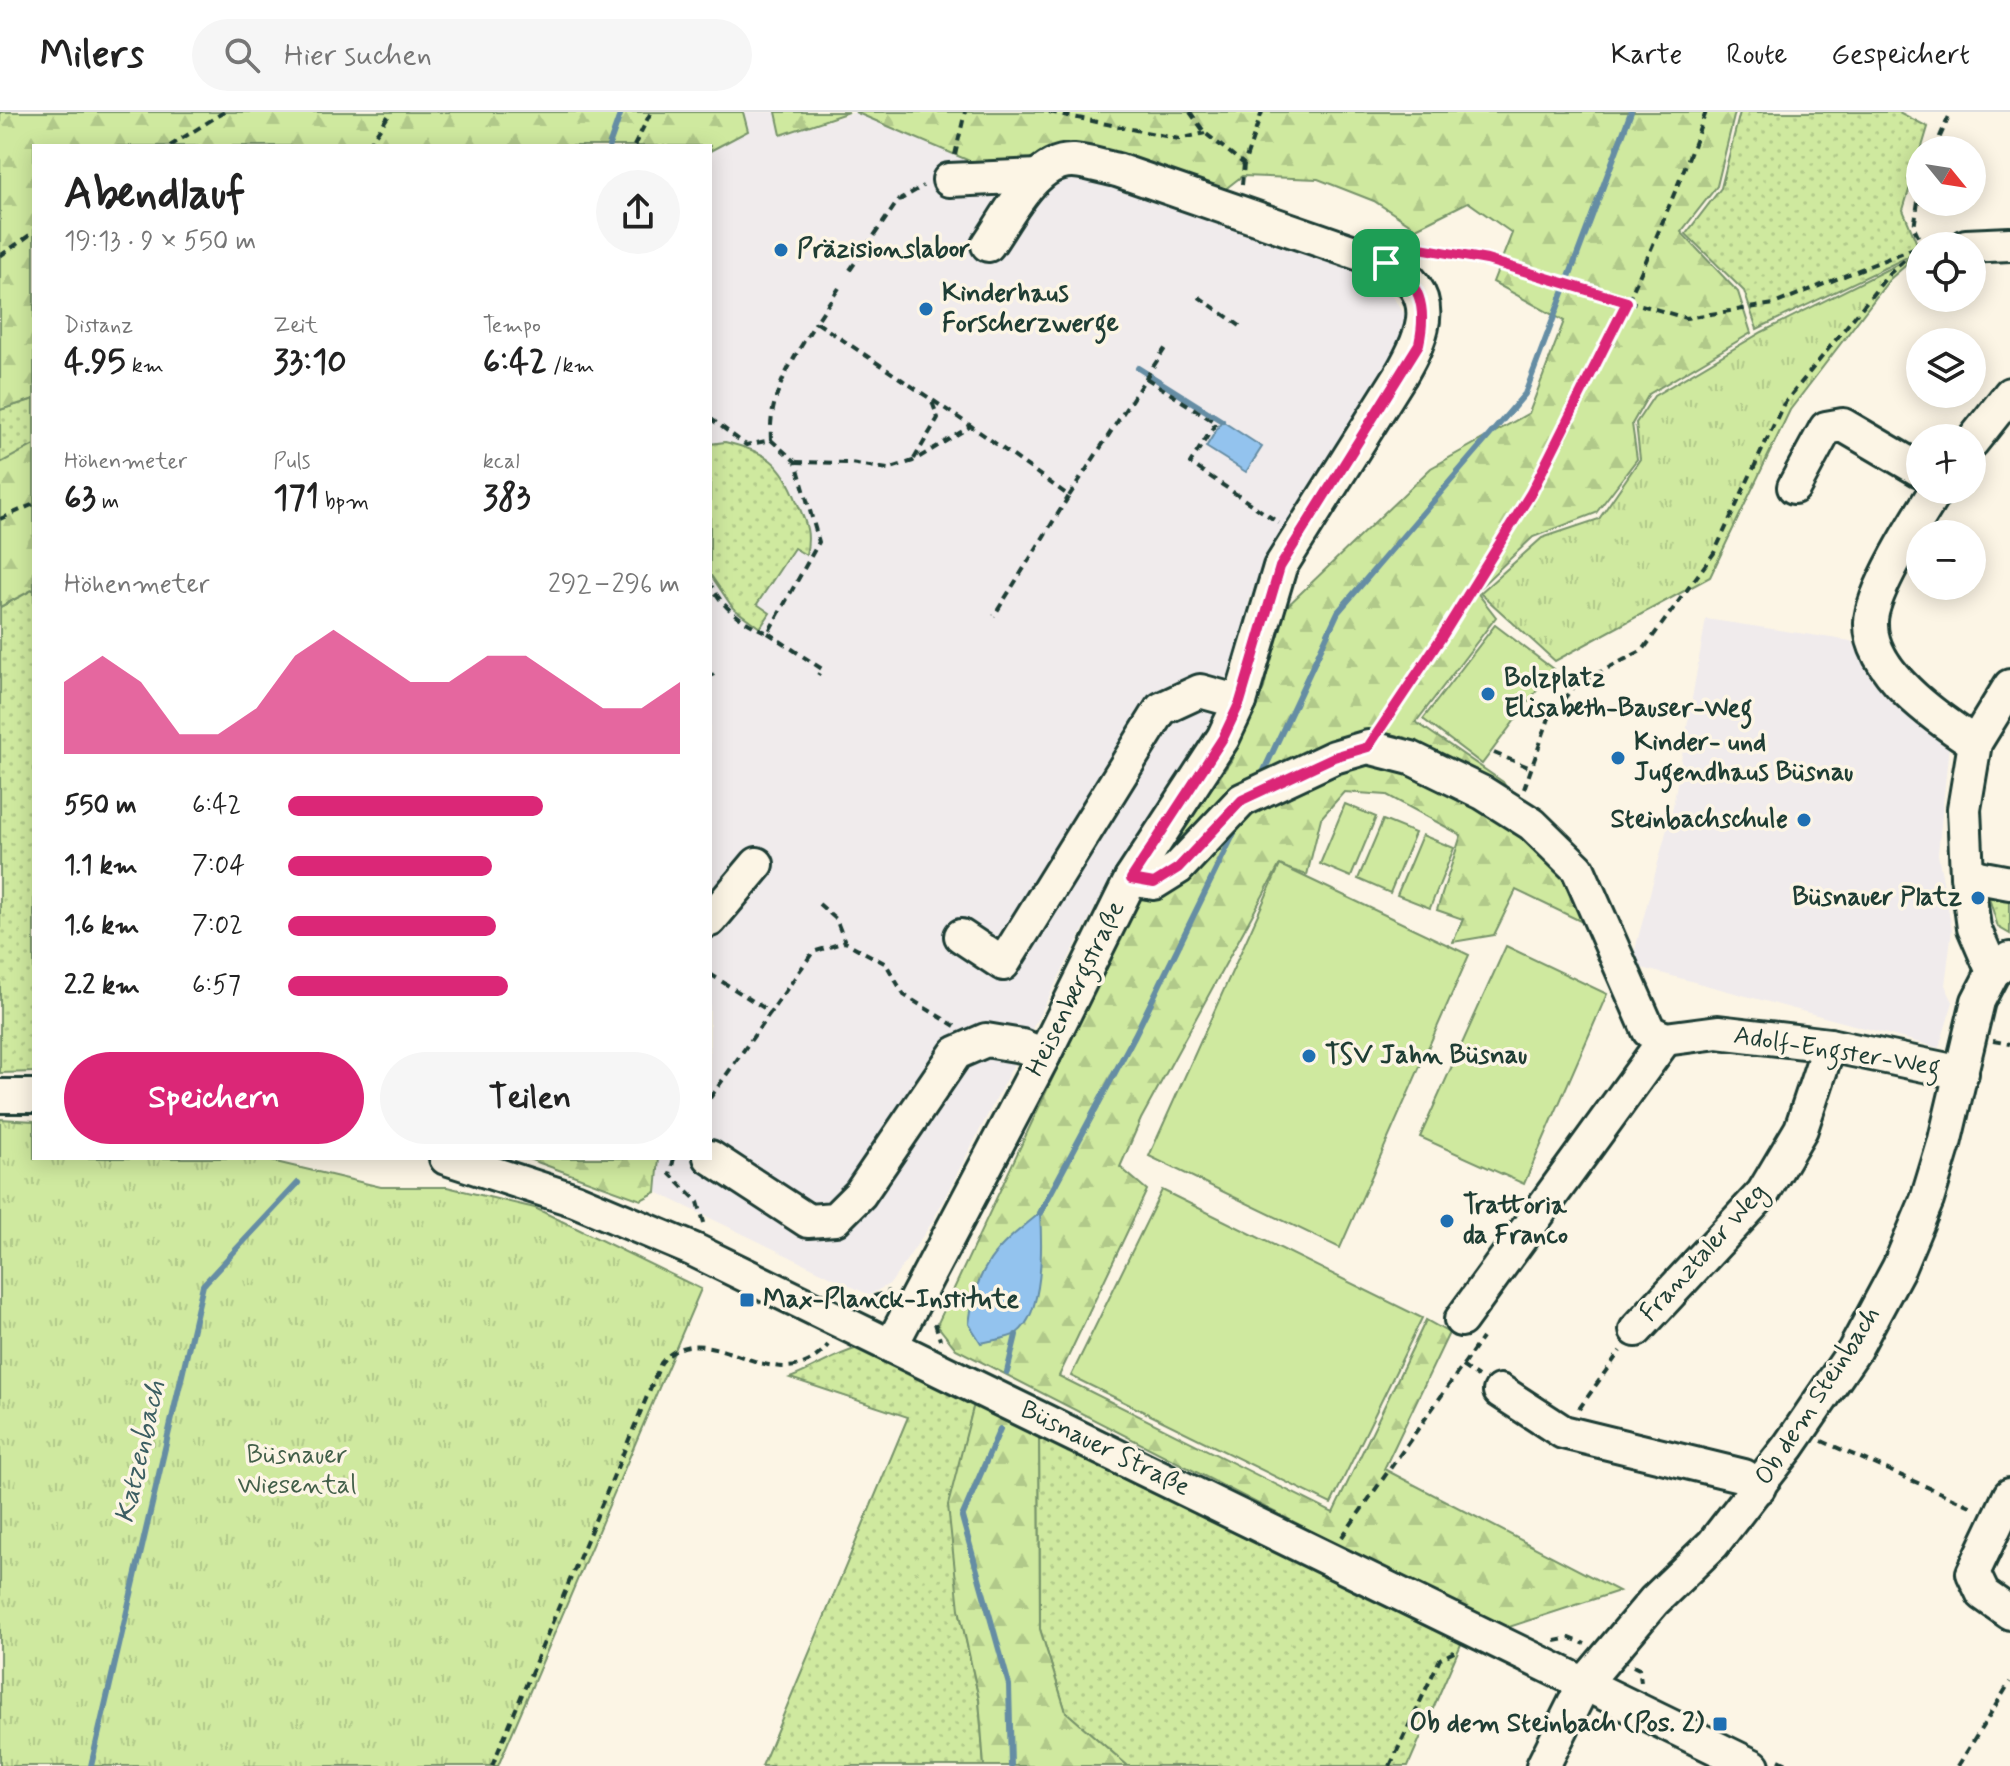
<!DOCTYPE html>
<html lang="de">
<head>
<meta charset="utf-8">
<style>
  :root { --surface:#fff; --page:#f6f6f6; --text:#222; --muted:#767676; --line:#e0e0e0; --accent:#db2777 }
  body { margin:0; font-family:Mynerve,sans-serif; background:var(--page); color:var(--text); height:100vh; display:flex; flex-direction:column; font-size:30px; white-space:nowrap }
  * { box-sizing:border-box; margin:0 }
  p { font-size:26px; color:var(--muted) }
  .icon { flex:none; width:44px; height:44px; fill:none; stroke:currentColor; stroke-width:2; stroke-linecap:round; stroke-linejoin:round }
  .map { position:relative; flex:1; overflow:hidden }
  .details { position:absolute; left:32px; top:32px; width:680px; height:1016px; display:flex; flex-direction:column; background:var(--surface); border-radius:0px; box-shadow:0 4px 20px #0003 }
  .details>* { flex:none }
  .needle { width:52px; rotate:120deg }
  .buttons { position:absolute; left:1906px; top:24px; display:grid; gap:16px }
  .buttons a { display:grid; place-items:center; width:80px; height:80px; border-radius:50%; background:var(--surface); box-shadow:0 4px 20px #0003; font-size:40px }
  .pin { position:absolute; display:grid; place-items:center; width:68px; height:68px; color:#fff; margin:-34px; border-radius:16px; box-shadow:0 4px 12px #0006 }
  .round { display:grid; place-items:center; flex:none; width:84px; height:84px; border-radius:42px; background:var(--page) }
  .headline { display:flex; align-items:center; justify-content:space-between; height:136px; padding:0 32px }
  h1 { font-size:44px; font-weight:700; line-height:60px }
  .metrics { display:grid; grid-template-columns:repeat(3,1fr); gap:12px; height:136px; padding:8px 32px }
  .metrics div { display:grid; align-content:center }
  .metrics b { font-size:34px; font-weight:700 }
  .metrics small { font-size:22px; font-weight:400 }
  .metrics p { font-size:22px }
  .chart { height:224px; padding:16px 32px }
  .chart p { display:flex; justify-content:space-between }
  .chart svg { width:100%; height:144px; margin-top:8px; fill:var(--accent); opacity:.7 }
  .cta { display:flex; gap:16px; margin-top:auto; padding:16px 32px }
  .cta a { flex:1; height:92px; border-radius:48px; background:var(--accent); color:#fff; font-size:32px; font-weight:700; line-height:92px; text-align:center }
  .cta a+a { background:var(--page); color:var(--text) }
  ul { padding:0 32px; list-style:none; font-size:26px }
  li { display:grid; grid-template-columns:128px 96px 1fr; align-items:center; height:60px }
  li i { height:20px; border-radius:10px; background:var(--accent) }
  header { display:flex; align-items:center; gap:48px; box-sizing:border-box; height:112px; padding:0 40px; background:var(--surface); border-bottom:2px solid var(--line) }
  header strong { font-size:38px }
  nav { display:flex; gap:44px; margin-inline-start:auto; font-size:28px }
  .search { width:560px; height:72px; background:var(--page); display:flex; align-items:center; gap:20px; box-sizing:border-box; padding:0 28px; border-radius:44px; color:var(--muted); font-size:30px }
  .map>svg:first-child { display:block }
  .built { fill:#f0ebec }
  .grass { fill:url(#grass-dots); stroke:#77936a; stroke-width:2 }
  .forest { fill:url(#forest-firs); stroke:#77936a; stroke-width:2 }
  .park { fill:url(#park-tufts); stroke:#77936a; stroke-width:2 }
  .garden { fill:#cfe99f; stroke:#77936a; stroke-width:2 }
  .water { fill:#93c3ee; stroke:#658da4; stroke-width:2 }
  .lines { fill:none; stroke-linecap:round; stroke-linejoin:round }
  .stream { stroke:#658da4; stroke-width:6 }
  .minor-casing { stroke:#1f3d34; stroke-width:38 }
  .path { stroke:#1f3d34; stroke-width:4; stroke-dasharray:8 6; stroke-linecap:butt }
  .minor { stroke:#fcf5e5; stroke-width:32 }
  .route-casing { stroke:#fff; stroke-width:16 }
  .route { stroke:#db2777; stroke-width:10 }
  .poi-dot { fill:#1f6fb2; stroke:#fcf5e5; stroke-width:3 }
  .labels { text-anchor:middle; dominant-baseline:central; stroke-width:7; stroke-linejoin:round; paint-order:stroke }
  .poi-label { font-size:26px; font-weight:bold; fill:#1f3d34; stroke:#fcf5e5; text-anchor:start }
  .street-label { font-size:26px; fill:#1f3d34; stroke:#fcf5e5 }
  .park-label { font-size:26px; fill:#425f49; stroke:#fcf5e5 }
  .water-label { font-size:28px; font-style:italic; fill:#3c5e62; stroke:#fcf5e5 }
</style>
</head>
<body>
<header>
<strong>Milers</strong>
<div class="search"><svg class="icon" aria-label="search" viewBox="0 0 24 24"><circle cx="10" cy="10" r="6"/><path d="M15 15l6 6"/></svg>Hier suchen</div>
<nav><a>Karte</a><a>Route</a><a>Gespeichert</a></nav>
</header>
<div class="map">
<svg width="2010" height="1654" viewBox="0 0 2010 1654">
  <defs>
    <pattern id="grass-dots" width="8" height="8" patternUnits="userSpaceOnUse" patternTransform="scale(2)"><rect width="8" height="8" fill="#cfe99f"/><path d="M2 2h.1M6 6h.1" fill="none" stroke="#b1c98a" stroke-width="1.8" stroke-linecap="round"/></pattern>
    <pattern id="forest-firs" width="22" height="20" patternUnits="userSpaceOnUse" patternTransform="scale(2)"><rect width="22" height="20" fill="#cfe99f"/><path d="M5 1l3.5 6h-7zM16 11l3.5 6h-7z" fill="#b1c98a"/></pattern>
    <pattern id="park-tufts" width="24" height="20" patternUnits="userSpaceOnUse" patternTransform="scale(2)"><rect width="24" height="20" fill="#cfe99f"/><path d="M3 7l-1-3M5 7V3M7 7l1-3M15 17l-1-3M17 17v-4M19 17l1-3" fill="none" stroke="#b1c98a"/></pattern>
  </defs>
  <rect width="100%" height="100%" fill="#fcf5e5"/>
  <filter id="ink" filterUnits="userSpaceOnUse"><feTurbulence type="fractalNoise" baseFrequency=".0125" numOctaves="2"/><feDisplacementMap in="SourceGraphic" scale="16" xChannelSelector="R" yChannelSelector="G"/><feConvolveMatrix kernelMatrix="1 2 1 2 8 2 1 2 1" color-interpolation-filters="sRGB"/></filter>
  <g filter="url(#ink)">
    <g class="built">
      <path d="M 743,0 L 776,0 L 782,23 L 855,0 L 1007,65 L 1057,38 L 1339,142 L 1381,169 L 1407,205 L 1400,239 L 1250,486 L 1235,561 L 1201,633 L 1135,727 L 1098,790 L 931,1112 L 891,1171 L 869,1183 L 656,1080 L 659,1046 L 710,1046 L 710,39 L 748,19 Z"/>
      <path d="M 1706,507 L 1851,529 L 1949,633 L 1938,742 L 1952,818 L 1945,873 L 1953,890 L 1939,936 L 1631,853 L 1673,694 Z"/>
    </g>
    <g class="grass">
      <path d="M 1740,0 L 1899,0 L 1928,15 L 1903,98 L 1920,139 L 1757,217 L 1744,179 L 1686,122 L 1721,76 Z"/>
      <path d="M 34,287 L 34,367 L 0,379 L 0,298 Z"/>
      <path d="M 725,330 C 767,340 782,350 797,390 C 806,411 811,420 806,443 L 794,436 L 757,492 L 770,501 L 760,516 L 733,496 L 710,462 L 710,332 Z"/>
      <path d="M 34,477 L 34,960 L 0,961 L 0,495 Z"/>
      <path d="M 2010,781 L 2010,822 L 1998,815 L 1989,786 L 1992,782 Z"/>
      <path d="M 858,1236 L 974,1292 L 970,1308 L 959,1497 L 979,1587 L 984,1654 L 762,1654 L 908,1305 L 790,1266 C 815,1257 833,1243 858,1236 Z"/>
      <path d="M 1039,1325 L 1462,1530 L 1408,1654 L 1128,1654 L 1066,1600 L 1040,1517 Z"/>
    </g>
    <g class="forest">
      <path d="M 0,0 L 743,0 L 748,19 L 710,39 L 710,34 L 34,34 L 34,287 L 0,298 Z"/>
      <path d="M 776,0 L 849,0 L 781,23 Z"/>
      <path d="M 855,0 L 1735,0 L 1717,74 L 1681,120 L 1738,180 L 1751,221 L 1649,282 L 1632,312 L 1637,347 L 1596,401 L 1533,425 L 1476,479 L 1496,505 L 1416,610 L 1503,670 L 1595,816 L 1516,778 L 1494,823 L 1453,830 L 1463,807 L 1437,798 L 1461,723 L 1387,683 L 1344,680 L 1321,706 L 1307,763 L 1279,754 L 1141,1007 L 1120,1055 L 1147,1078 L 1059,1264 L 1333,1401 L 1426,1208 L 1449,1221 L 1384,1357 L 1619,1479 L 1503,1517 L 956,1237 L 937,1213 L 1128,805 L 1165,742 L 1231,649 L 1264,576 L 1280,501 L 1431,356 L 1529,301 L 1564,209 L 1493,170 L 1512,121 L 1468,90 L 1416,116 L 1374,89 L 1318,67 L 1242,64 L 1219,82 L 1095,45 L 1007,65 Z"/>
      <path d="M 34,333 L 34,477 L 0,495 L 0,351 Z"/>
      <path d="M 526,1046 L 659,1046 L 656,1080 L 641,1088 Z"/>
      <path d="M 974,1292 L 1039,1325 L 1040,1517 L 1066,1600 L 1128,1654 L 984,1654 L 979,1587 L 959,1497 L 948,1393 Z"/>
    </g>
    <g class="park">
      <path d="M 1920,141 L 1890,167 L 1790,298 L 1710,465 L 1555,549 L 1480,481 L 1542,426 L 1599,407 L 1640,347 L 1636,311 L 1654,284 L 1762,220 Z"/>
      <path d="M 0,1007 L 34,1009 L 34,1046 L 259,1046 L 381,1075 L 447,1075 L 535,1096 L 701,1177 L 498,1654 L 0,1654 Z"/>
    </g>
    <g class="garden">
      <path d="M 1495,513 L 1553,557 L 1482,652 L 1423,607 Z"/>
      <path d="M 1345,692 L 1376,705 L 1351,765 L 1320,752 Z"/>
      <path d="M 1383,708 L 1415,721 L 1390,781 L 1358,767 Z"/>
      <path d="M 1422,723 L 1454,736 L 1430,796 L 1397,783 Z"/>
      <path d="M 1280,753 L 1469,843 L 1340,1136 L 1149,1044 Z"/>
      <path d="M 1506,834 L 1607,882 L 1524,1072 L 1420,1025 Z"/>
      <path d="M 1162,1078 L 1422,1206 L 1331,1392 L 1071,1264 Z"/>
    </g>
    <g class="water">
      <path d="M 1222,309 L 1262,335 L 1246,360 L 1206,335 Z"/>
      <path d="M 1040,1101 C 1042,1132 1044,1201 1017,1221 C 1009,1227 992,1228 981,1231 L 969,1212 C 977,1152 994,1138 1040,1101 Z"/>
    </g>
    <g class="lines">
      <g class="stream">
        <path d="M 609,34 L 621,0"/>
        <path d="M 1138,256 L 1222,309"/>
        <path d="M 1260,667 L 1338,500 L 1525,282 L 1631,0"/>
        <path d="M 1040,1101 L 1135,923 L 1238,713"/>
        <path d="M 1007,1260 L 1016,1223"/>
        <path d="M 1000,1317 L 962,1405 L 1009,1573 L 1011,1654"/>
        <path d="M 91,1654 L 203,1173 L 298,1071"/>
      </g>
      <defs>
        <g id="minor">
          <path d="M 949,68 L 1038,64"/>
          <path d="M 1966,134 L 2010,132"/>
          <path d="M 1972,330 L 2010,282"/>
          <path d="M 1794,375 L 1826,316 L 1843,313 L 1920,358"/>
          <path d="M 1936,378 C 1919,405 1871,481 1871,510 C 1869,560 1938,607 1975,631"/>
          <path d="M 1967,763 L 2010,771"/>
          <path d="M 1131,767 L 1154,771 L 1178,756 L 1242,688 L 1334,645 L 1368,635 L 1411,646 L 1483,681 L 1532,712 L 1578,757 L 1649,919 L 1665,927"/>
          <path d="M 710,808 L 757,752"/>
          <path d="M 961,824 L 1003,852 L 1161,597 L 1200,579 L 1240,590"/>
          <path d="M 1993,860 L 1974,816 L 1967,763 L 1964,697 L 1975,631 L 2010,574"/>
          <path d="M 1665,927 L 1718,920 L 1829,933 L 1962,961"/>
          <path d="M 0,984 L 34,984"/>
          <path d="M 710,1045 L 808,1109 L 835,1107 L 860,1082 L 956,941 L 986,928 L 1022,934 L 1044,943"/>
          <path d="M 446,1046 L 575,1088 L 694,1138 L 1753,1654"/>
          <path d="M 1461,1208 L 1665,927"/>
          <path d="M 1636,1218 L 1763,1081 L 1801,1017 L 1829,933"/>
          <path d="M 891,1234 L 1044,943 L 1131,767 L 1223,626 L 1240,590 L 1280,455 L 1400,264 C 1426,220 1441,180 1386,151 L 1117,58 C 1103,55 1088,50 1074,49 C 1035,46 1008,105 988,133"/>
          <path d="M 1500,1279 L 1563,1320 L 1744,1364 L 1759,1375"/>
          <path d="M 2010,1383 L 1973,1461 L 1983,1482 L 2010,1501"/>
          <path d="M 1543,1654 L 1584,1572 L 1654,1489 L 1713,1432 L 1789,1334 L 1854,1239 L 1899,1155 L 1927,1088 L 1944,1032 L 1978,889 L 1993,860 L 2010,847"/>
        </g>
      </defs>
      <use href="#minor" class="minor-casing"/>
      <g class="path">
        <path d="M 1049,0 L 1179,27 L 1205,21"/>
        <path d="M 1190,0 L 1205,21 L 1244,52"/>
        <path d="M 170,34 L 224,0"/>
        <path d="M 368,34 L 391,0"/>
        <path d="M 634,34 L 651,0"/>
        <path d="M 1934,38 L 1951,0"/>
        <path d="M 955,43 L 965,0"/>
        <path d="M 1242,73 L 1244,52 L 1262,0"/>
        <path d="M 1920,76 L 1914,116 L 1922,133"/>
        <path d="M 1411,134 L 1487,148 L 1686,206 L 1774,192 L 1924,132 L 1935,134"/>
        <path d="M 0,144 L 34,120"/>
        <path d="M 850,158 L 898,89 L 923,74"/>
        <path d="M 839,176 L 816,210 L 971,314"/>
        <path d="M 1199,185 L 1243,216"/>
        <path d="M 1146,266 L 1216,311 L 1190,351 L 1279,411"/>
        <path d="M 710,306 L 746,333 L 771,328 L 796,350 L 819,430 L 768,521 C 742,510 722,496 710,471"/>
        <path d="M 771,328 C 768,281 793,248 816,210"/>
        <path d="M 914,347 L 938,306 L 931,287"/>
        <path d="M 796,350 L 851,351 L 888,357 L 913,349 L 971,314 L 1069,384 L 994,504"/>
        <path d="M 1069,384 L 1166,235"/>
        <path d="M 0,407 L 34,392"/>
        <path d="M 768,521 L 822,557 L 818,563"/>
        <path d="M 710,564 L 714,562"/>
        <path d="M 1383,613 C 1434,537 1486,461 1531,382 C 1599,260 1657,131 1706,0"/>
        <path d="M 1494,641 L 1531,656"/>
        <path d="M 1524,677 L 1549,606 L 1575,573 L 1643,538 L 1714,441 L 1783,293 L 1889,162 L 1920,135"/>
        <path d="M 819,792 L 836,807 L 845,830 L 886,852 L 904,883 L 955,914"/>
        <path d="M 710,862 L 772,901"/>
        <path d="M 1993,929 L 2010,932"/>
        <path d="M 710,986 L 813,840 L 845,830"/>
        <path d="M 674,1046 L 670,1062 L 698,1090 L 705,1114"/>
        <path d="M 860,1189 L 889,1179"/>
        <path d="M 935,1211 L 940,1228"/>
        <path d="M 1462,1254 L 1478,1265"/>
        <path d="M 1579,1297 L 1620,1239"/>
        <path d="M 1822,1329 L 1975,1396"/>
        <path d="M 1342,1425 L 1482,1226"/>
        <path d="M 1555,1529 L 1570,1526 L 1585,1532"/>
        <path d="M 1633,1554 L 1639,1557 L 1641,1570"/>
        <path d="M 1779,1648 L 1791,1654"/>
        <path d="M 492,1654 L 661,1251 C 707,1195 776,1297 828,1233"/>
        <path d="M 1390,1654 L 1440,1547 L 1458,1538"/>
        <path d="M 1958,1654 L 2010,1570"/>
      </g>
      <use href="#minor" class="minor"/>
    </g>
  </g>
  <g class="lines" filter="url(#ink)">
    <defs>
      <path id="route" d="M 1409,134 L 1487,148 L 1627,190 L 1531,381 L 1441,526 L 1368,635 L 1334,645 L 1242,688 L 1178,756 L 1154,771 L 1131,767 L 1223,626 L 1240,590 L 1280,455 L 1419,232 C 1427,195 1421,169 1386,151 Z"/>
    </defs>
    <use href="#route" class="route-casing"/>
    <use href="#route" class="route"/>
  </g>
  <g class="poi-dot">
    <circle cx="781" cy="138" r="8"/>
    <circle cx="926" cy="197" r="8"/>
    <circle cx="1488" cy="582" r="8"/>
    <circle cx="1618" cy="646" r="8"/>
    <circle cx="1804" cy="708" r="8"/>
    <circle cx="1978" cy="786" r="8"/>
    <circle cx="1309" cy="944" r="8"/>
    <circle cx="1447" cy="1109" r="8"/>
    <rect x="739" y="1180" width="16" height="16" rx="4"/>
    <rect x="1712" y="1604" width="16" height="16" rx="4"/>
  </g>
  <g class="labels">
    <g class="poi-label">
      <text x="797" y="138">Präzisionslabor</text>
      <text x="942" y="182">Kinderhaus<tspan x="942" dy="30">Forscherzwerge</tspan></text>
      <text x="1504" y="567">Bolzplatz<tspan x="1504" dy="30">Elisabeth-Bauser-Weg</tspan></text>
      <text x="1634" y="631">Kinder- und<tspan x="1634" dy="30">Jugendhaus Büsnau</tspan></text>
      <text x="1788" y="708" text-anchor="end">Steinbachschule</text>
      <text x="1962" y="786" text-anchor="end">Büsnauer Platz</text>
      <text x="1325" y="944">TSV Jahn Büsnau</text>
      <text x="1463" y="1094">Trattoria<tspan x="1463" dy="30">da Franco</tspan></text>
      <text x="763" y="1188">Max-Planck-Institute</text>
      <text x="1704" y="1612" text-anchor="end">Ob dem Steinbach (Pos. 2)</text>
    </g>
    <g class="street-label">
      <text transform="translate(1076 877) rotate(-64)">Heisenbergstraße</text>
      <text transform="translate(1837 940) rotate(9)">Adolf-Engster-Weg</text>
      <text transform="translate(1704 1141) rotate(-48)">Franztaler Weg</text>
      <text transform="translate(1818 1284) rotate(-57)">Ob dem Steinbach</text>
      <text transform="translate(1105 1337) rotate(26)">Büsnauer Straße</text>
    </g>
    <g class="park-label">
      <text x="297" y="1344">Büsnauer<tspan x="297" dy="30">Wiesental</tspan></text>
    </g>
    <g class="water-label">
      <text transform="translate(141 1340) rotate(-77)">Katzenbach</text>
    </g>
  </g>
</svg>
<div class="buttons">
<a><svg class="needle" viewBox="-14 -14 28 28"><path d="M0-13l5 13h-10z" fill="#e53935"/><path d="M0 13l5-13h-10z" fill="#767676"/></svg></a>
<a><svg class="icon" aria-label="locate" viewBox="0 0 24 24"><circle cx="12" cy="12" r="6"/><path d="M12 2v4M12 18v4M2 12h4M18 12h4"/></svg></a>
<a><svg class="icon" aria-label="layers" viewBox="0 0 24 24"><path d="M12 4l9 5-9 5-9-5zM3 14l9 5 9-5"/></svg></a>
<a>+</a>
<a>−</a>
</div>
<div class="pin" style="left:1386px;top:151px;background:#1e9e55"><svg class="icon" aria-label="arrive" viewBox="0 0 24 24"><path d="M6 21V4h12l-3 4 3 4H6"/></svg></div>
<section class="details">
<div class="headline"><div><h1>Abendlauf</h1><p>19:13 · 9 × 550 m</p></div><a class="round"><svg class="icon" aria-label="share" viewBox="0 0 24 24"><path d="M12 15V3M7 8l5-5 5 5M5 13v7h14v-7"/></svg></a></div>
<div class="metrics">
<div><p>Distanz</p><b>4.95<small> km</small></b></div>
<div><p>Zeit</p><b>33:10</b></div>
<div><p>Tempo</p><b>6:42<small> /km</small></b></div>
</div>
<div class="metrics">
<div><p>Höhenmeter</p><b>63<small> m</small></b></div>
<div><p>Puls</p><b>171<small> bpm</small></b></div>
<div><p>kcal</p><b>383</b></div>
</div>
<div class="chart"><p><span>Höhenmeter</span>292–296 m</p>
<svg viewBox="0 0 160 44" preserveAspectRatio="none"><path d="M0 44V22L10 14L20 22L30 38L40 38L50 30L60 14L70 6L80 14L90 22L100 22L110 14L120 14L130 22L140 30L150 30L160 22V44z"/></svg>
</div>
<ul>
<li><b>550 m</b>6:42<i style="width:65%"></i></li>
<li><b>1.1 km</b>7:04<i style="width:52%"></i></li>
<li><b>1.6 km</b>7:02<i style="width:53%"></i></li>
<li><b>2.2 km</b>6:57<i style="width:56%"></i></li>
</ul>
<div class="cta"><a>Speichern</a><a>Teilen</a></div>
</section>
</div>
</body>
</html>
